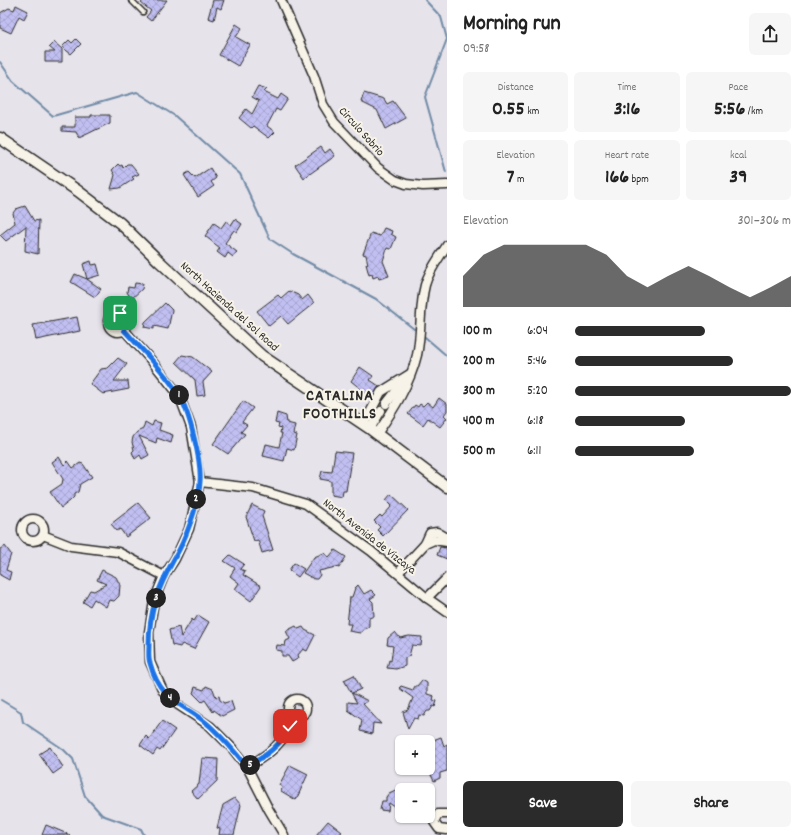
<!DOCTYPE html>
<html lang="en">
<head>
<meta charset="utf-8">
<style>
  :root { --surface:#fff; --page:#f6f6f6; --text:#222; --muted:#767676; --accent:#2b2b2b }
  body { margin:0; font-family:Dekko,sans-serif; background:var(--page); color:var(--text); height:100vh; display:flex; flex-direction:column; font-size:15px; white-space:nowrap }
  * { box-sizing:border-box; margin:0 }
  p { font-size:13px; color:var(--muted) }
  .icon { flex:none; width:22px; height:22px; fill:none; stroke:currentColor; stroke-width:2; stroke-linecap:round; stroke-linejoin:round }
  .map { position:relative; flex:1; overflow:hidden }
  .panel { display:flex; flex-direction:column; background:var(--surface); width:360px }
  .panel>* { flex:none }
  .tools { position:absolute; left:395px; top:735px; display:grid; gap:8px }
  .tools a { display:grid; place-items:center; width:40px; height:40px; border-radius:6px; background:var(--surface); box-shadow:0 1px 3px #0004; font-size:20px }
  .pin { position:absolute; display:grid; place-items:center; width:34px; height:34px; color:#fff; margin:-17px; border-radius:8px; box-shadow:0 2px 6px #0006 }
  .km { position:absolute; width:20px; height:20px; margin:-10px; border-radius:50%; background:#222; color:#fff; font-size:11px; line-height:20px; text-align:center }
  .round { display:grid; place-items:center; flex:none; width:42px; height:42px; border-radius:6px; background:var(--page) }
  .summary { display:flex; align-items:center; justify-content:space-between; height:68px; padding:0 16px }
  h1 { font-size:22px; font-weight:700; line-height:30px }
  .stats { display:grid; grid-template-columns:repeat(3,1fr); gap:6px; height:68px; padding:4px 16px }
  .stats div { display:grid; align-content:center; border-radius:6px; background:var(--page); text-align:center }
  .stats b { font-size:20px; font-weight:700 }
  .stats small { font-size:11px; font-weight:400 }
  .stats p { font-size:11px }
  .chart { height:112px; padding:8px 16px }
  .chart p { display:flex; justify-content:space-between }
  .chart svg { width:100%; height:72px; margin-top:4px; fill:var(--accent); opacity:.7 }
  .action { display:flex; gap:8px; margin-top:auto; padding:8px 16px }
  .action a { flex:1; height:46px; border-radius:6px; background:var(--accent); color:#fff; font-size:16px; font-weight:700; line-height:46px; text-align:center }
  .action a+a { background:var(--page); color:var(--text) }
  ul { padding:0 16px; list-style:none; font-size:13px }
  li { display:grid; grid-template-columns:64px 48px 1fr; align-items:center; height:30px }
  li i { height:10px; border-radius:5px; background:var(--accent) }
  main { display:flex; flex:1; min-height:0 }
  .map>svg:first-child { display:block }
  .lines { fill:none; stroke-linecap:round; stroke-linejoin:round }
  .stream { stroke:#708ba6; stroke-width:2 }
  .building { fill:url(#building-cross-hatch); stroke:#2b2b2b }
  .service-casing { stroke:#2b2b2b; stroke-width:7 }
  .minor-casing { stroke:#2b2b2b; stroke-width:11 }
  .tertiary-casing { stroke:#2b2b2b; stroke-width:13 }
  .service { stroke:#f7f3e8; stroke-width:4 }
  .minor { stroke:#f7f3e8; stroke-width:8 }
  .tertiary { stroke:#f7f3e8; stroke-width:10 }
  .route-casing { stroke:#fff; stroke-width:8 }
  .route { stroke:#1a73e8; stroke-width:5 }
  .labels { text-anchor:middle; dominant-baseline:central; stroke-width:4; stroke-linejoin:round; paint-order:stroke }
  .street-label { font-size:12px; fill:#2b2b2b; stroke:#f7f3e8 }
  .district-label { font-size:16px; font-weight:bold; letter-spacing:1px; fill:#2b2b2b; stroke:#f7f3e8 }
</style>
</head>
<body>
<main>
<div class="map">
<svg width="447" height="835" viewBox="0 0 447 835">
  <defs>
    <pattern id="building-cross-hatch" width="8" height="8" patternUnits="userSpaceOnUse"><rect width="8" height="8" fill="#c1bff1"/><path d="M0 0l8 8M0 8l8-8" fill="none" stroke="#a6a4cf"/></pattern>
  </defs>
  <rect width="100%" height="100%" fill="#e7e3eb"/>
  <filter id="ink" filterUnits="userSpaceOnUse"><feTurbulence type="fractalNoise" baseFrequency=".025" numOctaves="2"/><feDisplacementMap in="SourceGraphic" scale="8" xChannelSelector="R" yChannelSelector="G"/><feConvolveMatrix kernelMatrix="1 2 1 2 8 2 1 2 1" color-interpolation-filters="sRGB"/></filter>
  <g filter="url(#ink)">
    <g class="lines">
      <g class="stream">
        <path d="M 425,0 L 441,17 L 447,39 L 425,97 L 446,172"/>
        <path d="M 0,62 L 13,81 L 53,116 L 137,92 L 175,116 L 240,174 L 270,239 L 293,254 L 376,299 L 414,329"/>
        <path d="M 425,337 L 447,356"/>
        <path d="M 1,700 L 21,712 L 23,722 L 63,749 L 73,759 L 85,796 L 102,815 L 141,829 L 144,835"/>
      </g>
    </g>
    <g class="building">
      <path d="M 144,0 L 167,0 L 151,21 L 146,17 L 151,11 L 141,3 Z"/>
      <path d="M 213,0 L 224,0 L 221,9 L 217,7 L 214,20 L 208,18 Z"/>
      <path d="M 16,5 L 28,11 L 24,19 L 19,16 L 11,33 L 0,28 L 0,13 L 9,8 L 14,10 Z"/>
      <path d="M 236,24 L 242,28 L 236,37 L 250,45 L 238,66 L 219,55 Z"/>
      <path d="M 76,39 L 81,44 L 71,54 L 62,47 L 69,40 L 72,43 Z"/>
      <path d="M 54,42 L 62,49 L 62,62 L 45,62 L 45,52 L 55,52 L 49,47 Z"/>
      <path d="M 258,86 L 267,89 L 264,92 L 278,99 L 281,94 L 288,99 L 280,111 L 276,109 L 267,126 L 275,132 L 269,138 L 253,126 L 251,128 L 239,118 L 246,109 L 252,114 L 259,101 L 252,97 Z"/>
      <path d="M 364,93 L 384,99 L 387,104 L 393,101 L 406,118 L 386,129 L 377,110 L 361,102 Z"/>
      <path d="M 91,115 L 110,115 L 110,123 L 79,138 L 76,132 L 62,131 L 62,127 L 75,127 L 75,117 L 91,117 Z"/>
      <path d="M 321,147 L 325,153 L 330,149 L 335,156 L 304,178 L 295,165 Z"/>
      <path d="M 118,164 L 120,166 L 122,165 L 123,168 L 127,164 L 131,164 L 139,174 L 132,177 L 134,179 L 120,188 L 111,189 L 115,175 L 112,170 Z"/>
      <path d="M 210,168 L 216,178 L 211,182 L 214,186 L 198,197 L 184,175 L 189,172 L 195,178 Z"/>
      <path d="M 25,206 L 34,221 L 39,220 L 38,254 L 25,251 L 26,226 L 6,241 L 0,235 L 15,223 L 13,213 L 16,209 Z"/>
      <path d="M 235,219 L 242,224 L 237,232 L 234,230 L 225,243 L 237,252 L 233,257 L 228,253 L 225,258 L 217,252 L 220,248 L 205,236 L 214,223 L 221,228 L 226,221 L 231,225 Z"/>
      <path d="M 384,228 L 392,231 L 391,234 L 396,237 L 391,249 L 387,248 L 383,261 L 389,276 L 379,279 L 378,276 L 373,278 L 372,274 L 369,275 L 366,264 L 368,264 L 366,255 L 363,254 L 371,233 L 380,236 Z"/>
      <path d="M 91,261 L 92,265 L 97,264 L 100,275 L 87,279 L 83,264 Z"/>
      <path d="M 75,274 L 87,279 L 101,289 L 95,297 L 71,282 Z"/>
      <path d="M 135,283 L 143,284 L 142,289 L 131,299 L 127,292 L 128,287 L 134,288 Z"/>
      <path d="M 289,291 L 298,295 L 302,300 L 308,295 L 314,303 L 288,324 L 281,316 L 269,326 L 257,311 L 278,295 L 281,298 Z"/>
      <path d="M 165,303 L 172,310 L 168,329 L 154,326 L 154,329 L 144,327 L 145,322 Z"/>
      <path d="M 77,317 L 80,331 L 36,340 L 33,325 Z"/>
      <path d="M 182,355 L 193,357 L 212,372 L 203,382 L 205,395 L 197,396 L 195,380 L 176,362 Z"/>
      <path d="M 118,358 L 127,364 L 114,381 L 128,381 L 129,389 L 103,394 L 90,384 L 101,369 L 108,368 Z"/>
      <path d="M 360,367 L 373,376 L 370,380 L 379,386 L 372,398 L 351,381 Z"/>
      <path d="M 439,398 L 447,404 L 447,411 L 444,415 L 447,418 L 440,427 L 428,418 L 423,425 L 408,414 L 415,405 L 418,407 L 420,404 L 423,406 L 427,402 L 433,407 Z"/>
      <path d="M 243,401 L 253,408 L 242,422 L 247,425 L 241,432 L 245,434 L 228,454 L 213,444 Z"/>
      <path d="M 277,413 L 286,416 L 287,423 L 295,425 L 293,434 L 297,435 L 294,450 L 287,448 L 284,461 L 263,456 L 266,444 L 279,447 L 282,433 L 280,433 L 281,428 L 278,427 L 279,424 L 275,423 Z"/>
      <path d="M 154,421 L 161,423 L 159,430 L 173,435 L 171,443 L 157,438 L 156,443 L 139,436 L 149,455 L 142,459 L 140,455 L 135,459 L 132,452 L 134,450 L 132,442 L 133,437 L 137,432 L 143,429 L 145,422 L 152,426 Z"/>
      <path d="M 335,451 L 352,453 L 346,491 L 343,491 L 342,497 L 331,495 L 331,481 L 320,479 L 322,471 L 332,472 Z"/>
      <path d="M 59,457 L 64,465 L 68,461 L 73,468 L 80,463 L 83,464 L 92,477 L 80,484 L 78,492 L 74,494 L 74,497 L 70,501 L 61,508 L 50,492 L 62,484 L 63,479 L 52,462 Z"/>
      <path d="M 391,494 L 408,510 L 383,536 L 377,530 L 380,527 L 374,521 L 380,515 L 382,517 L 392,506 L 386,500 Z"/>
      <path d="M 138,503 L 151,518 L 126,537 L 120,529 L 117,531 L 111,524 Z"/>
      <path d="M 252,505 L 264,511 L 262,516 L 273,550 L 262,553 L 258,540 L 254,541 L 246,517 Z"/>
      <path d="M 5,546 L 11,554 L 6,570 L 11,572 L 9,580 L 0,575 L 0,549 Z"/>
      <path d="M 440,547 L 447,548 L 447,559 L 437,555 Z"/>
      <path d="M 335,550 L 346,557 L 339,568 L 336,567 L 319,571 L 320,575 L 317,579 L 314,579 L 303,573 L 314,557 L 324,553 L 329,557 Z"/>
      <path d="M 230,555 L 244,564 L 240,569 L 245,571 L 243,575 L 261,586 L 251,601 L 235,589 L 239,583 L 230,576 L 235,568 L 224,561 Z"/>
      <path d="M 294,563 L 304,569 L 298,577 L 289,570 Z"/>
      <path d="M 102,570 L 116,577 L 120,585 L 119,596 L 114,601 L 109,600 L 106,607 L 94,599 L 90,606 L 83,602 L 90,590 L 94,591 L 106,584 L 97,580 Z"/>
      <path d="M 358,585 L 364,594 L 371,590 L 376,595 L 370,599 L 373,602 L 374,616 L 369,618 L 369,626 L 360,633 L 349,631 L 351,624 L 347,624 L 350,597 L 352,597 L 355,588 Z"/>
      <path d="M 198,615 L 209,622 L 194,649 L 182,644 L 180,647 L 172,645 L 169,630 L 179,627 L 181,637 L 192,619 L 194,621 Z"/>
      <path d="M 296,626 L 298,629 L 303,627 L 305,630 L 315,635 L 307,651 L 303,649 L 298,655 L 299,658 L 292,662 L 288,656 L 282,656 L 282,651 L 276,650 L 277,645 L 285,646 L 286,641 L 290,639 L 286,631 Z"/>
      <path d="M 395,632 L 400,638 L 409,636 L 422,637 L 421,646 L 412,645 L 409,656 L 405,658 L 405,666 L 396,669 L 387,668 L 389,660 L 391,661 L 393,646 L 387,645 L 388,638 Z"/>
      <path d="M 354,675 L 361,689 L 352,693 L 368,701 L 363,704 L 381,724 L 373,723 L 372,734 L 360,731 L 362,720 L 348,710 L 348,702 L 357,703 L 344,680 Z"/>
      <path d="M 422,680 L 427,683 L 427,694 L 434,696 L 433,700 L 437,701 L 435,707 L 433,706 L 430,711 L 427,711 L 424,716 L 419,715 L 418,719 L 414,718 L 408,729 L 403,712 L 408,710 L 413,698 L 399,688 L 401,686 L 413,690 L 415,686 L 417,686 Z"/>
      <path d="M 206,686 L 213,689 L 216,697 L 219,696 L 220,700 L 224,703 L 231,701 L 234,710 L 222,716 L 214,710 L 213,712 L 205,700 L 202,702 L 193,693 L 195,687 L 204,690 Z"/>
      <path d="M 162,721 L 175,730 L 160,751 L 157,749 L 153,755 L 140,745 L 146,736 L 149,739 Z"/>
      <path d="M 441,737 L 444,746 L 447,744 L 447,771 L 440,773 L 440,778 L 434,781 L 428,769 L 433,752 L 428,742 Z"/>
      <path d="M 50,747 L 63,767 L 53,774 L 39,754 Z"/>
      <path d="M 202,758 L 218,759 L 217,781 L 198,799 L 191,791 L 199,784 Z"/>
      <path d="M 290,765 L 308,774 L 296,800 L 281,791 L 282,787 L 279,785 Z"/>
      <path d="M 402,787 L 402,812 L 389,803 L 388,811 L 380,810 L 382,801 L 386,801 L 386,797 L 389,793 Z"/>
      <path d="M 235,798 L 241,805 L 234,835 L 219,835 L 220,829 L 217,828 L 223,805 Z"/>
      <path d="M 328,821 L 342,832 L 338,835 L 316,835 Z"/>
      <path d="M 46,825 L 70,835 L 42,835 Z"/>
    </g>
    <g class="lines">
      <defs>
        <path id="service" d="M 131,0 L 143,12"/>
        <g id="minor">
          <path d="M 281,0 L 314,76 L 323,104 L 334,122 L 378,168 L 395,180 L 406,184 L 423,186 L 447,185"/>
          <circle cx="118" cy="322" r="10"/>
          <path d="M 124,330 L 151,360 L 179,395 L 191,427 L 200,482 L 189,529 L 175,559 L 164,576 L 154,601 L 149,632 L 150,662 L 163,691 L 178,705 L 210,726 L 232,748 L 247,767 L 269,810 L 284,835"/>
          <path d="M 386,404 L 404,381"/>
          <path d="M 364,424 L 381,392 L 410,374"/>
          <path d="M 370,429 L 381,411"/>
          <path d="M 377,434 C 394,409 410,384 417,355 C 422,332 419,308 425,285 C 429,270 440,257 447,245"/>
          <path d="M 200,482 L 253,488 L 306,504 L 371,551 L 427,598 L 447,612"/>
          <circle cx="33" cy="530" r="11"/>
          <path d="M 43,535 L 71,546 L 118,552 L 164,576"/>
          <path d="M 425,544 L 434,540 L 447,542"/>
          <path d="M 398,573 L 425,544 L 430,533 L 437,532 L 447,538"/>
          <path d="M 427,598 L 447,578"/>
          <circle cx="297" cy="708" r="9"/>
          <path d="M 247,767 C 271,753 284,743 294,717"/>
          <path d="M 447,814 L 438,814 L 434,822 L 439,829 L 447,830"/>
        </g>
        <path id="tertiary" d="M 0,138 L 78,191 L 120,223 L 159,261 L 262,356 L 369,428 L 447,487"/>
      </defs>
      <use href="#service" class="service-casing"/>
      <use href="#minor" class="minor-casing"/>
      <use href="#tertiary" class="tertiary-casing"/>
      <use href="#service" class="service"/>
      <use href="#minor" class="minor"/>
      <use href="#tertiary" class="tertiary"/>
    </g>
  </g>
  <g class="lines" filter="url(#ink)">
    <defs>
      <path id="route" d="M 120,313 L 126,316 L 128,322 L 124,330 C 143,351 164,371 179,395 C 189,411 202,462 200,482 C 199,504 185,541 174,559 C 158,588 149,611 149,645 C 149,651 148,658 150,663 C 161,704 185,703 211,727 C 224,739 236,753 247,767 C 265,756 281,746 290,726"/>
    </defs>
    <use href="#route" class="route-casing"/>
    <use href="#route" class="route"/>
  </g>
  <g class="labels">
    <g class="street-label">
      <text transform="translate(361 132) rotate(48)">Circulo Sobrio</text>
      <text transform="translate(229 307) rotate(42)">North Hacienda del Sol Road</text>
      <text transform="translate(369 537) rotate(38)">North Avenida de Vizcaya</text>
    </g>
    <g class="district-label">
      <text x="340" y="396">CATALINA<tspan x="340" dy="18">FOOTHILLS</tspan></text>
    </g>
  </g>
</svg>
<div class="tools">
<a>+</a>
<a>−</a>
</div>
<div class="pin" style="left:120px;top:313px;background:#1e9e55"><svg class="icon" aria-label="arrive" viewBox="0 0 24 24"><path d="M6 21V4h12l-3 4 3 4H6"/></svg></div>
<div class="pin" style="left:290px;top:726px;background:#d93025"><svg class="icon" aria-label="check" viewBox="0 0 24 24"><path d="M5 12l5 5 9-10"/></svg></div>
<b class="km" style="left:179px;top:395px">1</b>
<b class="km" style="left:196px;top:499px">2</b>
<b class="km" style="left:156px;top:598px">3</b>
<b class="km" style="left:170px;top:698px">4</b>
<b class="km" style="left:250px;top:765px">5</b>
</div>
<section class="panel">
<div class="summary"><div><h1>Morning run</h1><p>09:58</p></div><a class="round"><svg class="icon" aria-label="share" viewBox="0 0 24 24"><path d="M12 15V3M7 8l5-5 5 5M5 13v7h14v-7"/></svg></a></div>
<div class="stats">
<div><p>Distance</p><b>0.55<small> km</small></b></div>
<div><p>Time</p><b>3:16</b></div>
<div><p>Pace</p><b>5:56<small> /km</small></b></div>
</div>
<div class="stats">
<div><p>Elevation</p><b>7<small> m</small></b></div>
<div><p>Heart rate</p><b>166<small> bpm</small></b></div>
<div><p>kcal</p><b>39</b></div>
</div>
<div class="chart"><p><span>Elevation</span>301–306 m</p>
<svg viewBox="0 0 160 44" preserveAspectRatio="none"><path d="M0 44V25L10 12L20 6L30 6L40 6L50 6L60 6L70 12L80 25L90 32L100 25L110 19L120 25L130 32L140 38L150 32L160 25V44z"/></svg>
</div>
<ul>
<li><b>100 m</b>6:04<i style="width:60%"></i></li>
<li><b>200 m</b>5:46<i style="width:73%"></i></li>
<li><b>300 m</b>5:20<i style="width:100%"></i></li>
<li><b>400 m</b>6:18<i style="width:51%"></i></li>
<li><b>500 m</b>6:11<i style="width:55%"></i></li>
</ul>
<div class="action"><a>Save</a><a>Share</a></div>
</section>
</main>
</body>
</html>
